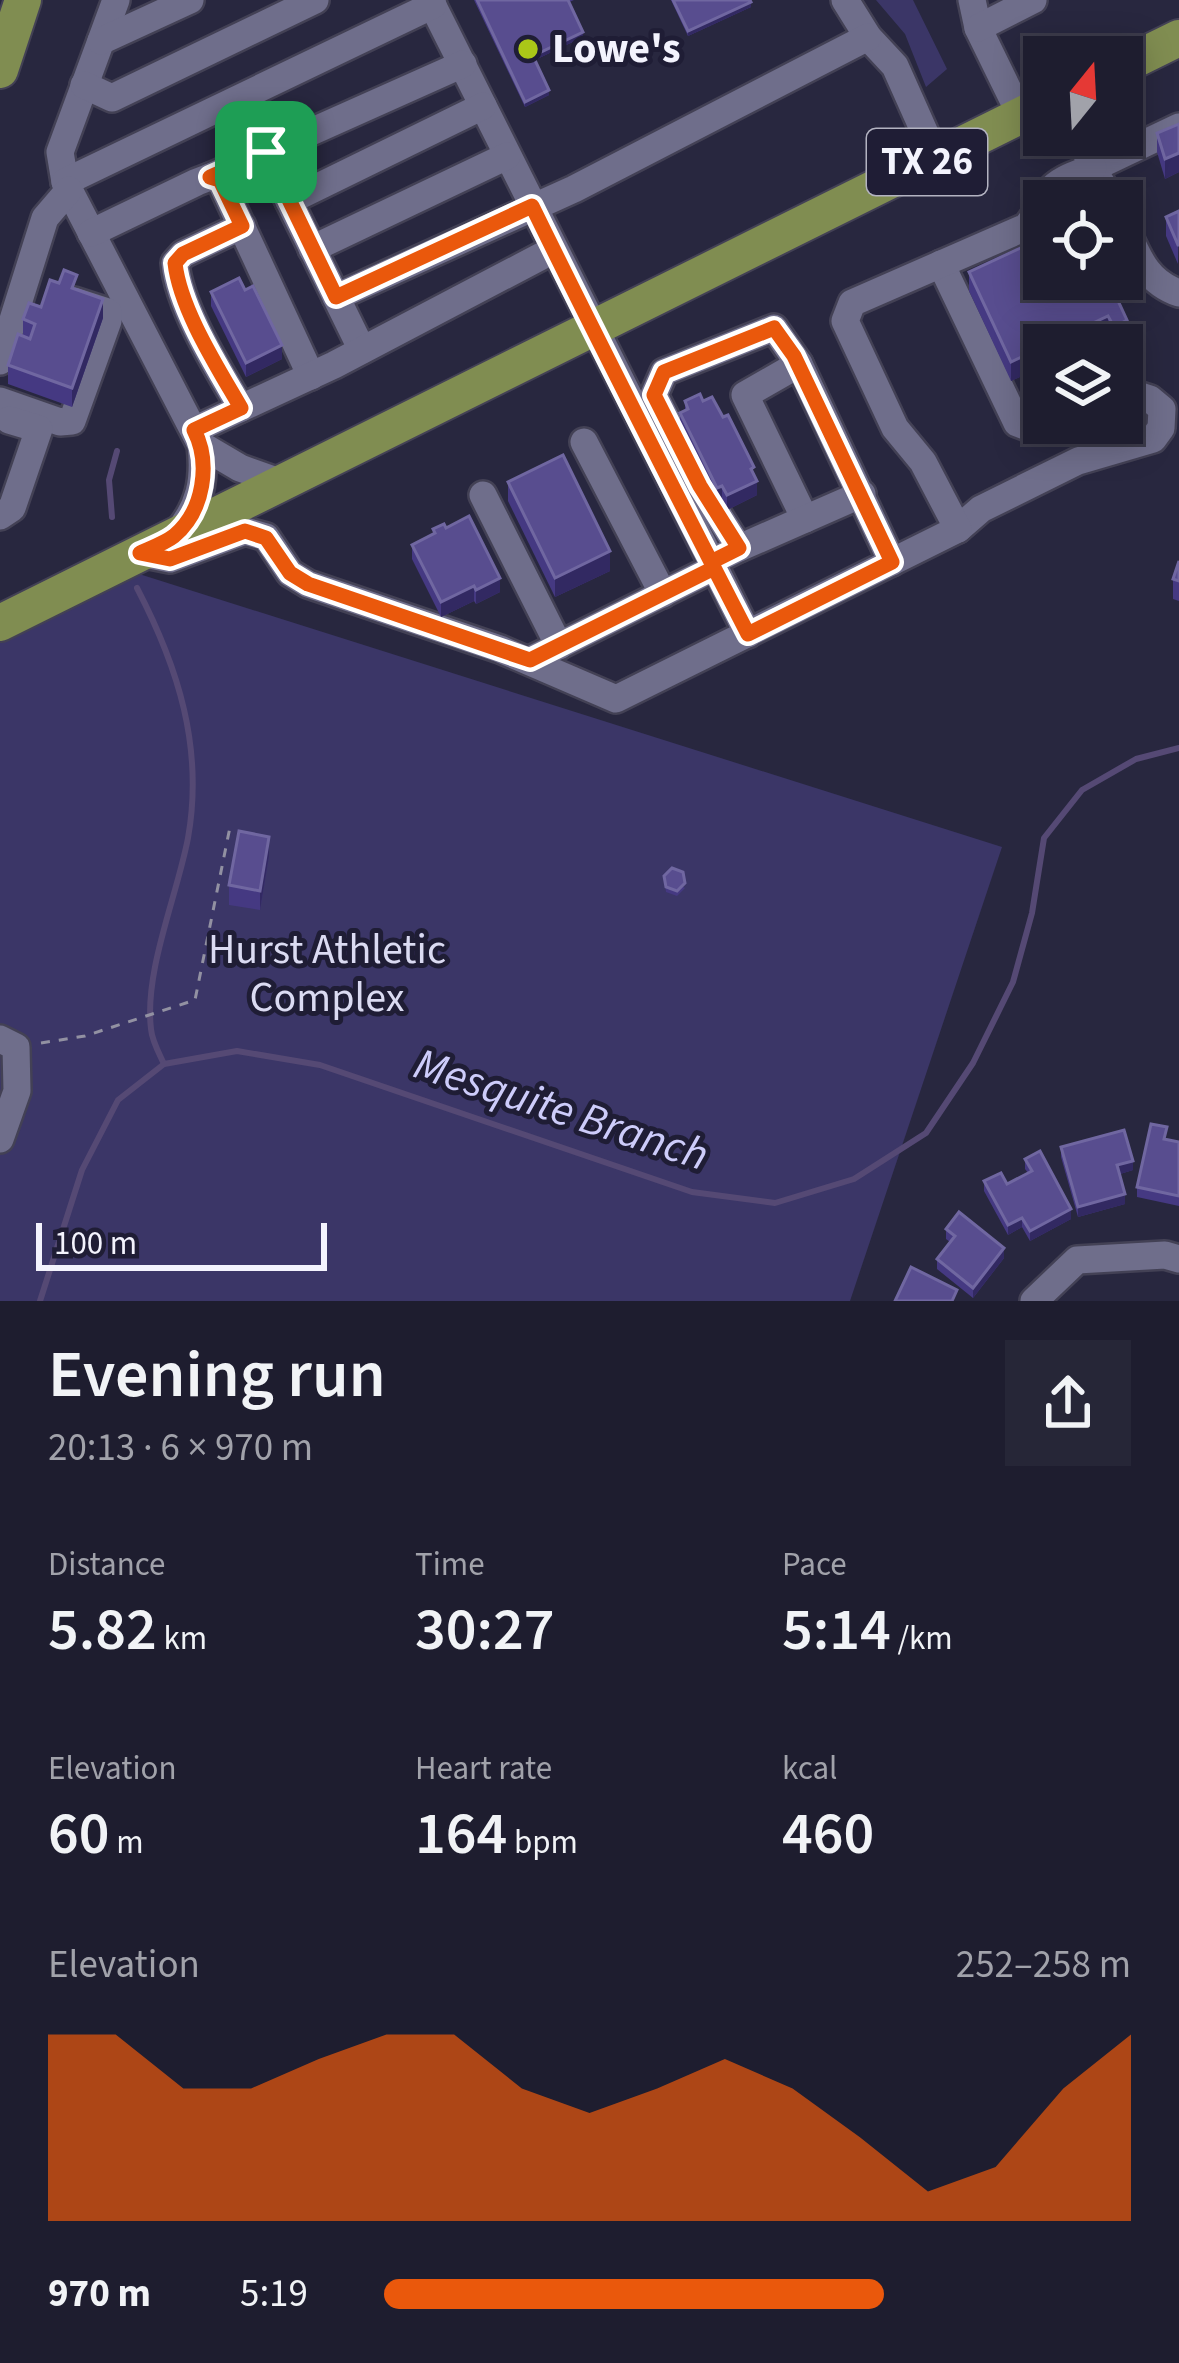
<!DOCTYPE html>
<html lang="en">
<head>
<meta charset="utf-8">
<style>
  :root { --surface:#1e1d2f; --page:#262637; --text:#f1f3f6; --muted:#a1a2aa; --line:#3c3b4b; --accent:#ea580c }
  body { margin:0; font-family:"Source Sans 3",sans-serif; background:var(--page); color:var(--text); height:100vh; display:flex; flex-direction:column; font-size:45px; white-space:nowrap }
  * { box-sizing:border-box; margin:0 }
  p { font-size:39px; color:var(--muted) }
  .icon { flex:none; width:66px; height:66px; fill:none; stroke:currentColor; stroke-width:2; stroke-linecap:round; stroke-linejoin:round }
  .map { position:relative; height:1301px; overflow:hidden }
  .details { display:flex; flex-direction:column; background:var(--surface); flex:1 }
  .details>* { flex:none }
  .needle { width:78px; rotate:18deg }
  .controls { position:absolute; left:1023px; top:36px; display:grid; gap:24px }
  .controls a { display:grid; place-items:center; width:120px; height:120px; border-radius:0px; background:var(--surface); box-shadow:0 6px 30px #0003,0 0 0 3px var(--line); font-size:60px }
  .scale { position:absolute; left:36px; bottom:30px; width:291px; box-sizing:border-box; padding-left:12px; border:6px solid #f3f3fd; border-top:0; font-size:33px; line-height:42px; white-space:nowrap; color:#f3f3fd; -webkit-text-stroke:9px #1f1d35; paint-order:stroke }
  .pin { position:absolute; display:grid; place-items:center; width:102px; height:102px; color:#fff; margin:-51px; border-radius:24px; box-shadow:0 6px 18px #0006 }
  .round { display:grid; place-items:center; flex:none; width:126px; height:126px; border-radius:0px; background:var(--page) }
  .headline { display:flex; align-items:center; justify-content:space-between; height:204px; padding:0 48px }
  h1 { font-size:66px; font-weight:600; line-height:90px }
  .stats { display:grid; grid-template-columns:repeat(3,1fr); gap:18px; height:204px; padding:12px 48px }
  .stats div { display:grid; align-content:center }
  .stats b { font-size:60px; font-weight:600 }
  .stats small { font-size:33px; font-weight:400 }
  .stats p { font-size:33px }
  .chart { height:336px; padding:24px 48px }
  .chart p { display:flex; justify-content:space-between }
  .chart svg { width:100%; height:216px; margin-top:12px; fill:var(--accent); opacity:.7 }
  ul { padding:0 48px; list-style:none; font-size:39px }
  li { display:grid; grid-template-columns:192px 144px 1fr; align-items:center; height:90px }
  li i { height:30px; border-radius:15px; background:var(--accent) }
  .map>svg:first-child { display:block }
  .green { fill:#3b3667 }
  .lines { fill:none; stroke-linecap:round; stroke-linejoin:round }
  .stream { stroke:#554974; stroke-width:6 }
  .minor-casing { stroke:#434155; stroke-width:32 }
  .major-casing { stroke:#434155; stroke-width:40 }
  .path { stroke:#9291a2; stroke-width:3; stroke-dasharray:9 9; stroke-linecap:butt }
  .minor { stroke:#6f6e8b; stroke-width:27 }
  .major { stroke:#808d51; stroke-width:36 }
  .wall { fill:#453982 }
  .shaded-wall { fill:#322962 }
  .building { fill:#584d8f; stroke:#7067a1; stroke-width:3 }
  .route-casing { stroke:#fff; stroke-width:24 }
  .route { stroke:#ea580c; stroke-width:15 }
  .poi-dot { fill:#aac718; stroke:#1f1d35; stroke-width:4.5 }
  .labels { text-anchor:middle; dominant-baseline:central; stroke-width:10; stroke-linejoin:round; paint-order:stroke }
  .shield { fill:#1f1d35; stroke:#b3b3c1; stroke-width:3 }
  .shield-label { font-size:39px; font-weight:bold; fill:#f3f3fd }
  .poi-label { font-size:42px; font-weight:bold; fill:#f3f3fd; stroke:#1f1d35; text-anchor:start }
  .park-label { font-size:42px; fill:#dbdbf2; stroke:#1f1d35 }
  .water-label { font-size:45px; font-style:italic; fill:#cdccfa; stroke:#1f1d35 }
</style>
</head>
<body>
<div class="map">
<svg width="1179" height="1301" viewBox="0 0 1179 1301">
  <rect width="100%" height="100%" fill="#28273f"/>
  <g class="green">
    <path d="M 876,0 L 913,0 L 947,69 L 926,87 L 905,34 Z"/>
    <path d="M 136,573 L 1002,847 L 850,1301 L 0,1301 L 0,641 Z"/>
  </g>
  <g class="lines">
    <g class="stream">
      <path d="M 112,517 L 109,480 L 117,451"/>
      <path d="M 137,588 C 178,667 204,748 188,838 C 177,896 144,971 151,1029 C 152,1041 159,1053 164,1064"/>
      <path d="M 40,1301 L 82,1170 L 118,1100 L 164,1064 L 237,1051 L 320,1065 L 692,1192 L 775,1203 L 854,1179 L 926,1133 L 973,1063 L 1013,982 L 1032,913 L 1044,838 L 1082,790 L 1136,759 L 1179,748"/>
    </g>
    <defs>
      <g id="minor">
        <path d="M 116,0 L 60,152 L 65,182 L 201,445 C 205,480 200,506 177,533"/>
        <path d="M 430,0 L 748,634"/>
        <path d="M 845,0 L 868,37 L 895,66 L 936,158"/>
        <path d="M 972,0 L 978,28 L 1021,116"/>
        <path d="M 978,28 L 1033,0"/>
        <path d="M 101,41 L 190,0"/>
        <path d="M 84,85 L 112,98 L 315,0"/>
        <path d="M 265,152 L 362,350"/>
        <path d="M 210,177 L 463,64"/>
        <path d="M 65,182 L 433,5"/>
        <path d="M 289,201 L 483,106"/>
        <path d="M 1111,201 L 1093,168 L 1179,127"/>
        <path d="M 1122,221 C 1137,253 1144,281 1179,293"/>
        <path d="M 91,233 L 197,182 L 210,177 L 220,180 L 311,376"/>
        <path d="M 312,249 L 507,156"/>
        <path d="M 941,264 L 1017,423 L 1030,428 L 1044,423"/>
        <path d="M 336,297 L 574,189 L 868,37"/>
        <path d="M 0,361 L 45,218 L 69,190"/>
        <path d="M 799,364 L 745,395 L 805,519"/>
        <path d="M 0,401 L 60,422 L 72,421 L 108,321 L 108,312 L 74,301"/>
        <path d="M 241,408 C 218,369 179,307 175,263 L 183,254 L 242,226"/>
        <path d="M 194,430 L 334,365 L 553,250"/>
        <path d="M 584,442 L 663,594"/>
        <path d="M 201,445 L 240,468 L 282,483"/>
        <path d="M 483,495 L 559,646"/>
        <path d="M 0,516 L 12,508 L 39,429 L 9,420"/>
        <path d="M 958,529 L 981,509 L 1078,461 L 1153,439 L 1161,428 L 1162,409 L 1150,399 L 1122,390"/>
        <path d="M 739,548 L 862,494"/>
        <path d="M 140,553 L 170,559 L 245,531 L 266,537 L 290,573 L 308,584 L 500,649 L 616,699 L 958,529 L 923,462 L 895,428 L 845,321 L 852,303 L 1026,227 C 1037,215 1039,205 1048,193 C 1058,179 1077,174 1093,168 L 1078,135"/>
        <path d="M 711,562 L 739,548 L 700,486 L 654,395 L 664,372 L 774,328 L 799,364 L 892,562"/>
        <path d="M 530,660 L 714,568"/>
        <path d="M 0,1039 L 16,1047 L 17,1091 L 0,1139"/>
        <path d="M 1034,1301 L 1077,1260 L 1165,1255 L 1179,1259"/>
      </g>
      <g id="major">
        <path d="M 1122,66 L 1179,38"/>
        <path d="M 0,70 L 23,0"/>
        <path d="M 0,623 L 1044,104"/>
      </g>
    </defs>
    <use href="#minor" class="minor-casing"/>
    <use href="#major" class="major-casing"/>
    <path class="path" d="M 41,1043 L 85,1036 L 195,1000 L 230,827"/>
    <use href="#minor" class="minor"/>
    <use href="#major" class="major"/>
  </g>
  <g class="wall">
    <path d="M 474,0 L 574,0 L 569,2 L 583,37 L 535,60 L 549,95 L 525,107 Z"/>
    <path d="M 671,0 L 750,0 L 751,7 L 688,36 Z"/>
    <path d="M 1179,124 L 1179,172 L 1165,179 L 1157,152 L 1157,133 Z"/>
    <path d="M 1179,211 L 1178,264 L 1166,236 L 1166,217 Z"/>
    <path d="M 969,272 L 1108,279 L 1127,339 L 1113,345 L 1108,335 L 1088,345 L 1044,345 L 1044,366 L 1011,381 L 969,291 Z"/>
    <path d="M 77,290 L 103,318 L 72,407 L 8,384 L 8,365 L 23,336 L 23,319 L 41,307 Z"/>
    <path d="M 245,290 L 282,359 L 246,377 L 211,306 L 211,292 Z"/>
    <path d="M 685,401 L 703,401 L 723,417 L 754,476 L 757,495 L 727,510 L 722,500 L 717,503 L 680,428 L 680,413 L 685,410 Z"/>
    <path d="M 508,482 L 610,571 L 555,597 L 508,501 Z"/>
    <path d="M 433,529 L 500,592 L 476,604 L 474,601 L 441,617 L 412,559 L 412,545 L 433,534 Z"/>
    <path d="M 1179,561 L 1179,601 L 1173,599 L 1173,579 Z"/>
    <path d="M 269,856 L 260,910 L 229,905 L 229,885 Z"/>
    <path d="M 664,876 L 685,888 L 677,896 L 666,892 Z"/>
    <path d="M 1166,1139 L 1179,1142 L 1179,1206 L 1137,1197 L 1137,1187 Z"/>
    <path d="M 1061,1147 L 1133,1170 L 1120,1174 L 1125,1204 L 1078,1217 L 1061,1157 Z"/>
    <path d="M 1025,1159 L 1071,1219 L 1030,1241 L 1022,1227 L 1008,1235 L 984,1191 L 984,1181 L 1007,1184 L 1028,1173 L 1025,1169 Z"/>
    <path d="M 946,1229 L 1004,1258 L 973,1298 L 937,1269 L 937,1259 L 950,1242 L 946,1239 Z"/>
  </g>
  <g class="shaded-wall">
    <path d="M 751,2 L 751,7 L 688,36 L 688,31 Z"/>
    <path d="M 583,32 L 583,37 L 533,61 L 533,56 Z"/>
    <path d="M 549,90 L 549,95 L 525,107 L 525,102 Z"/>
    <path d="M 1179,153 L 1179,172 L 1165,179 L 1165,159 Z"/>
    <path d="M 103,299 L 103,318 L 72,407 L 72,388 Z"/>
    <path d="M 1108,316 L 1108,335 L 1088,345 L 1047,345 Z"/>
    <path d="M 1127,320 L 1127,339 L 1114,345 L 1114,327 Z"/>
    <path d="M 282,345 L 282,359 L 246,377 L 246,363 Z"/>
    <path d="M 1044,346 L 1044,366 L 1011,381 L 1011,362 Z"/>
    <path d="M 757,481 L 757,495 L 727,510 L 727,495 Z"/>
    <path d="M 722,486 L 722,500 L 717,503 L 717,488 Z"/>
    <path d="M 610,551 L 610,571 L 555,597 L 555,578 Z"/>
    <path d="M 500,578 L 500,592 L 476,604 L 476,590 Z"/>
    <path d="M 474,586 L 474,601 L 441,617 L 441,602 Z"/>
    <path d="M 269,837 L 269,856 L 260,910 L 260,891 Z"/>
    <path d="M 1133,1161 L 1133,1170 L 1117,1175 L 1117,1165 Z"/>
    <path d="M 1125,1194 L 1125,1204 L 1078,1217 L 1078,1207 Z"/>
    <path d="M 1071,1209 L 1071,1219 L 1030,1241 L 1030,1231 Z"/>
    <path d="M 1022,1218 L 1022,1227 L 1008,1235 L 1008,1225 Z"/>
    <path d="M 1004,1248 L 1004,1258 L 973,1298 L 973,1288 Z"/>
  </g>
  <g class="building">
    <path d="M 477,0 L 568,0 L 583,32 L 533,56 L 549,90 L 525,102 Z"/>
    <path d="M 673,0 L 750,0 L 751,2 L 688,31 Z"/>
    <path d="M 1179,124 L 1179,153 L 1165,159 L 1157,133 Z"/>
    <path d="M 1179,211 L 1179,245 L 1178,245 L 1166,217 Z"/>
    <path d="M 1044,237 L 1044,279 L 1108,279 L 1127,320 L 1114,327 L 1108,316 L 1011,362 L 969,272 Z"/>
    <path d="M 64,270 L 77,275 L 72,288 L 103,299 L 72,388 L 8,365 L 18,334 L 30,339 L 35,324 L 23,319 L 29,303 L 41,307 L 50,280 L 59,283 Z"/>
    <path d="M 239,278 L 245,290 L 253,286 L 282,345 L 246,363 L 211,292 Z"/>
    <path d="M 700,394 L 703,401 L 712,397 L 723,417 L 728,415 L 754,467 L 751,469 L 757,481 L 727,495 L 722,486 L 717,488 L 680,413 L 688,409 L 685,401 Z"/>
    <path d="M 563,455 L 610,551 L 555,578 L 508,482 Z"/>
    <path d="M 469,516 L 500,578 L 476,590 L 474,586 L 441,602 L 412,545 L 435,533 L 433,529 L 444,524 L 446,528 Z"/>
    <path d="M 1179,561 L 1179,581 L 1173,579 Z"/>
    <path d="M 239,831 L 269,837 L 260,891 L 229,885 Z"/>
    <path d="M 672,868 L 683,872 L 685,883 L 677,891 L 666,887 L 664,876 Z"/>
    <path d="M 1151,1124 L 1167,1127 L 1164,1139 L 1179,1142 L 1179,1196 L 1137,1187 Z"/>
    <path d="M 1124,1130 L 1133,1161 L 1117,1165 L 1125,1194 L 1078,1207 L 1061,1147 Z"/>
    <path d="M 1040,1151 L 1071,1209 L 1030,1231 L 1022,1218 L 1008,1225 L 984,1181 L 1001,1173 L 1007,1184 L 1032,1171 L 1025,1159 Z"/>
    <path d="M 959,1212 L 1004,1248 L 973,1288 L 937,1259 L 955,1236 L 946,1229 Z"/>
    <path d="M 911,1267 L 957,1290 L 952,1301 L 895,1301 Z"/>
  </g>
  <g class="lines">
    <defs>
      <path id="route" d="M 266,152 L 210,177 L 220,180 L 242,226 L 183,254 L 175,263 C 180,309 218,368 241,408 L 194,430 C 211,463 204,511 174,536 C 165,543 151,548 140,553 L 170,559 L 245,531 L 266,538 L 290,573 L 308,584 L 530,660 L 714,568 L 711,562 L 739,548 L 700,486 L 654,395 L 664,372 L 774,328 L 794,356 L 892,562 L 748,634 C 675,492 602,349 532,206 L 336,297 L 266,152"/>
    </defs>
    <use href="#route" class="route-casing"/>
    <use href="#route" class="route"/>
  </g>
  <circle class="poi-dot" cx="528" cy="49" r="12"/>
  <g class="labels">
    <rect class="shield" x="867" y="129" width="120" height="66" rx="9"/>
    <g class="shield-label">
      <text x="927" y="162">TX 26</text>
    </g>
    <g class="poi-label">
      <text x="552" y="49">Lowe's</text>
    </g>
    <g class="park-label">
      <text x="327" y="950">Hurst Athletic<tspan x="327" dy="48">Complex</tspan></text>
    </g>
    <g class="water-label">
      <text transform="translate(561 1110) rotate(18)">Mesquite Branch</text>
    </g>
  </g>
</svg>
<div class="controls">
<a><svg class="needle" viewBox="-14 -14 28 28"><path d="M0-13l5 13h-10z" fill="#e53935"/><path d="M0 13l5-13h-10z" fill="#a1a2aa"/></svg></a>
<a><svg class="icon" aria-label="locate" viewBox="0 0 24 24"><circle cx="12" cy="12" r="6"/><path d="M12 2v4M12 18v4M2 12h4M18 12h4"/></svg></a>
<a><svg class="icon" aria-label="layers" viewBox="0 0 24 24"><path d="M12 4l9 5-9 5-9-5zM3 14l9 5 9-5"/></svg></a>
</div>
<div class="scale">100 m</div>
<div class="pin" style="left:266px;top:152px;background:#1e9e55"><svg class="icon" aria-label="arrive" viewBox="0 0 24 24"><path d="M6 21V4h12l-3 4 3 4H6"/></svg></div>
</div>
<section class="details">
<div class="headline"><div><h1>Evening run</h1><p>20:13 · 6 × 970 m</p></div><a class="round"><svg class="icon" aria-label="share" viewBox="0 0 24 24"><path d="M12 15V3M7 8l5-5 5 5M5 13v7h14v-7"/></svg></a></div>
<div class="stats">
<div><p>Distance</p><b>5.82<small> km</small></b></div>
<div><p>Time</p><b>30:27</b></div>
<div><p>Pace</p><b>5:14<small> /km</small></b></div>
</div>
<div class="stats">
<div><p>Elevation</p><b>60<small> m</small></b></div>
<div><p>Heart rate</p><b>164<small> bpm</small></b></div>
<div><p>kcal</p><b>460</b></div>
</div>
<div class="chart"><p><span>Elevation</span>252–258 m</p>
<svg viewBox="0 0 160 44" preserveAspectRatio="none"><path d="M0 44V6L10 6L20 17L30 17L40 11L50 6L60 6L70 17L80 22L90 17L100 11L110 17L120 27L130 38L140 33L150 17L160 6V44z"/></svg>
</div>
<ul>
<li><b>970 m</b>5:19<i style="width:67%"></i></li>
</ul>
</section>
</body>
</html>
